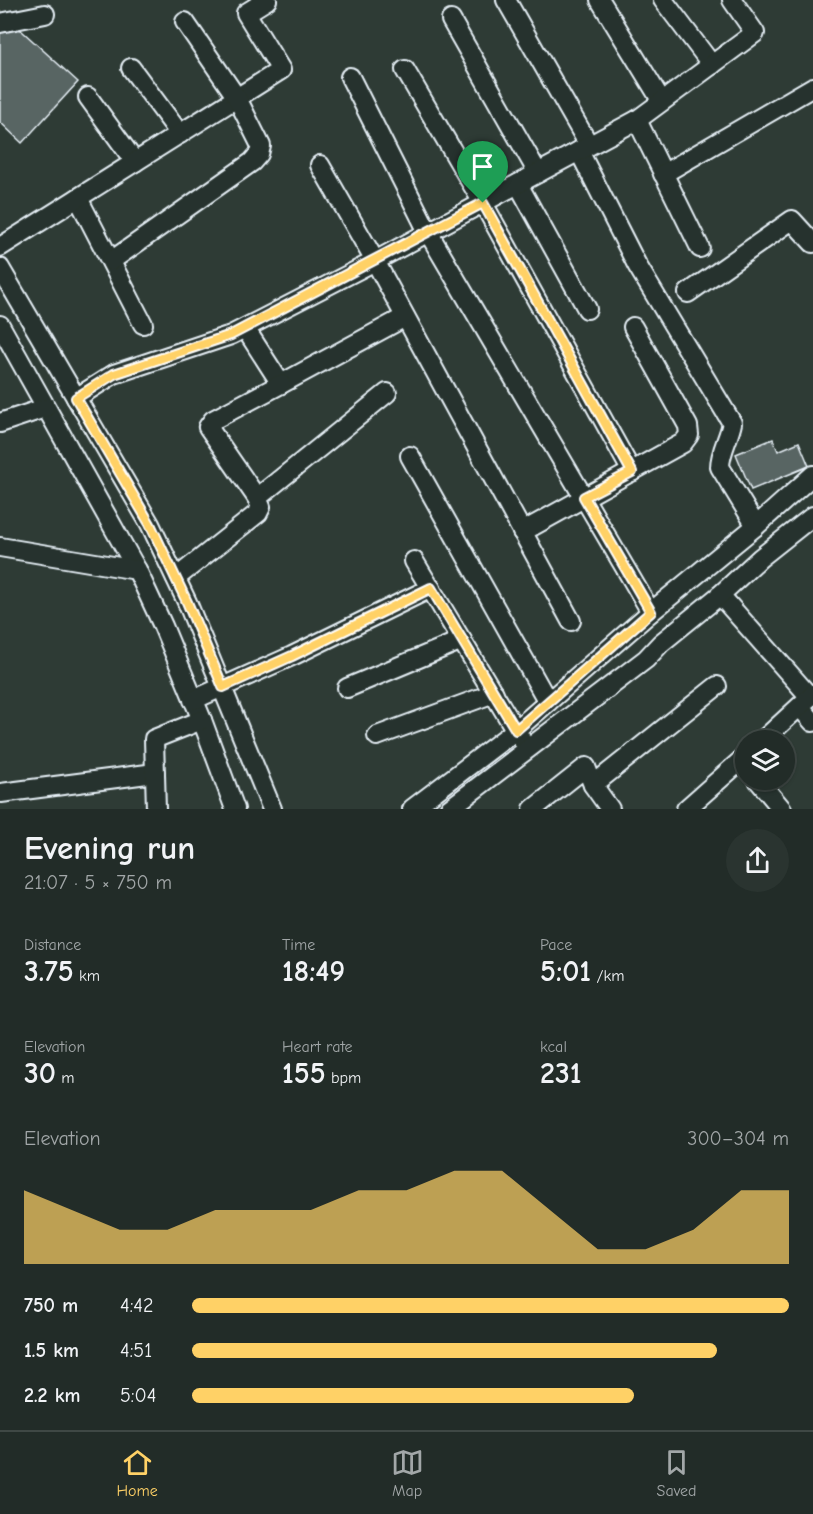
<!DOCTYPE html>
<html lang="en">
<head>
<meta charset="utf-8">
<style>
  :root { --surface:#222c28; --page:#2a3430; --text:#f1f3f6; --muted:#a2a7a8; --line:#3f4845; --accent:#ffd166 }
  body { margin:0; font-family:"Comic Neue",sans-serif; background:var(--page); color:var(--text); height:100vh; display:flex; flex-direction:column; font-size:22px; white-space:nowrap }
  * { box-sizing:border-box; margin:0 }
  p { font-size:20px; color:var(--muted) }
  .icon { flex:none; width:33px; height:33px; fill:none; stroke:currentColor; stroke-width:2; stroke-linecap:round; stroke-linejoin:round }
  .map { position:relative; height:809px; overflow:hidden }
  .side { display:flex; flex-direction:column; background:var(--surface); flex:1 }
  .side>* { flex:none }
  .tools { position:absolute; left:735px; top:730px; display:grid; gap:12px }
  .tools a { display:grid; place-items:center; width:60px; height:60px; border-radius:50%; background:var(--surface); box-shadow:0 2px 4px #0004,0 0 0 2px var(--line); font-size:30px }
  .pin { position:absolute; display:grid; place-items:center; width:51px; height:51px; color:#fff; margin:-62px -26px; border-radius:50% 50% 50% 0; rotate:-45deg; box-shadow:0 0 6px #0007 }
  .pin .icon { rotate:45deg }
  .round { display:grid; place-items:center; flex:none; width:63px; height:63px; border-radius:32px; background:var(--page) }
  .headline { display:flex; align-items:center; justify-content:space-between; height:102px; padding:0 24px }
  h1 { font-size:33px; font-weight:700; line-height:45px }
  .stats { display:grid; grid-template-columns:repeat(3,1fr); gap:9px; height:102px; padding:6px 24px }
  .stats div { display:grid; align-content:center }
  .stats b { font-size:30px; font-weight:700 }
  .stats small { font-size:16px; font-weight:400 }
  .stats p { font-size:16px }
  .chart { height:168px; padding:12px 24px }
  .chart p { display:flex; justify-content:space-between }
  .chart svg { width:100%; height:108px; margin-top:6px; fill:var(--accent); opacity:.7 }
  ul { padding:0 24px; list-style:none; font-size:20px }
  li { display:grid; grid-template-columns:96px 72px 1fr; align-items:center; height:45px }
  li i { height:15px; border-radius:8px; background:var(--accent) }
  .tab-bar { display:flex; justify-content:space-around; align-items:center; height:84px; border-top:2px solid var(--line); background:var(--surface); font-size:16px; color:var(--muted) }
  .tab-bar a { display:grid; justify-items:center; gap:3px }
  .tab-bar .selected { color:var(--accent) }
  .map>svg:first-child { display:block }
  .building { fill:#596563; stroke:#e8f1f8; stroke-width:1.5 }
  .lines { fill:none; stroke-linecap:round; stroke-linejoin:round }
  .minor-casing { stroke:#e8f1f8; stroke-width:22 }
  .minor { stroke:#26332d; stroke-width:18 }
  .route-casing { stroke:#fff; stroke-width:12 }
  .route { stroke:#ffd166; stroke-width:8 }
</style>
</head>
<body>
<div class="map">
<svg width="813" height="809" viewBox="0 0 813 809">
  <rect width="100%" height="100%" fill="#2e3b35"/>
  <filter id="ink" filterUnits="userSpaceOnUse"><feTurbulence type="fractalNoise" baseFrequency=".0167" numOctaves="2"/><feDisplacementMap in="SourceGraphic" scale="12" xChannelSelector="R" yChannelSelector="G"/><feConvolveMatrix kernelMatrix="1 2 1 2 8 2 1 2 1" color-interpolation-filters="sRGB"/></filter>
  <g filter="url(#ink)">
    <g class="building">
      <path d="M 0,11 L 78,82 L 22,143 L 0,122 Z"/>
      <path d="M 773,439 L 778,451 L 799,442 L 809,466 L 751,490 L 736,454 Z"/>
    </g>
    <g class="lines">
      <defs>
        <g id="minor">
          <path d="M 506,0 L 589,145"/>
          <path d="M 600,0 L 661,100"/>
          <path d="M 663,0 L 712,65"/>
          <path d="M 451,20 L 538,173"/>
          <path d="M 0,23 L 45,14"/>
          <path d="M 131,68 L 180,134"/>
          <path d="M 405,70 L 483,203 L 632,472"/>
          <path d="M 350,77 L 428,232 L 651,612"/>
          <path d="M 88,97 L 135,162"/>
          <path d="M 637,120 L 700,248"/>
          <path d="M 579,151 L 637,265 L 732,423 C 729,438 720,452 720,467 L 756,526"/>
          <path d="M 320,165 L 375,261 L 571,621"/>
          <path d="M 663,174 L 813,87"/>
          <path d="M 518,184 L 587,309"/>
          <path d="M 78,198 L 143,324"/>
          <path d="M 0,247 L 281,70 L 246,13 L 267,0"/>
          <path d="M 111,261 L 252,162 L 259,154 L 261,146 L 237,98 L 185,22"/>
          <path d="M 0,268 L 150,524 L 187,602 L 272,809"/>
          <path d="M 688,293 L 792,220 L 813,243"/>
          <path d="M 0,325 L 137,570 L 163,626 L 202,720 L 235,809"/>
          <path d="M 245,328 L 281,384 L 405,317"/>
          <path d="M 76,398 L 114,374 L 231,335 L 375,261 L 538,173 L 637,120 L 755,33 L 732,0"/>
          <path d="M 0,423 L 45,408"/>
          <path d="M 410,456 L 548,702"/>
          <path d="M 257,498 L 387,393"/>
          <path d="M 522,532 L 683,443 L 689,435 L 688,426 L 633,327"/>
          <path d="M 0,547 L 137,570"/>
          <path d="M 414,561 L 521,739"/>
          <path d="M 176,578 L 258,513 L 261,507 L 257,498 L 208,427 L 213,420 L 281,384"/>
          <path d="M 720,595 L 810,697"/>
          <path d="M 347,688 L 462,640"/>
          <path d="M 193,700 L 292,656 L 431,588"/>
          <path d="M 800,707 L 813,722"/>
          <path d="M 377,736 L 494,693"/>
          <path d="M 762,741 L 813,694"/>
          <path d="M 758,780 L 782,809"/>
          <path d="M 593,785 L 717,686"/>
          <path d="M 1,793 L 155,773"/>
          <path d="M 156,809 L 154,739 L 202,720"/>
          <path d="M 412,809 L 516,730 L 651,612 L 756,526 L 813,475"/>
          <path d="M 449,809 L 646,659 L 661,643 L 720,595 L 760,558 L 813,516"/>
          <path d="M 533,809 L 586,767 L 593,785 L 610,809"/>
          <path d="M 686,809 L 746,756"/>
        </g>
      </defs>
      <use href="#minor" class="minor-casing"/>
      <use href="#minor" class="minor"/>
    </g>
  </g>
  <g class="lines" filter="url(#ink)">
    <defs>
      <path id="route" d="M 483,203 L 632,472 L 584,497 L 651,612 L 516,730 L 431,588 L 292,656 L 223,687 L 187,602 L 150,524 L 76,398 L 114,374 L 231,335 Z"/>
    </defs>
    <use href="#route" class="route-casing"/>
    <use href="#route" class="route"/>
  </g>
</svg>
<div class="tools">
<a><svg class="icon" aria-label="layers" viewBox="0 0 24 24"><path d="M12 4l9 5-9 5-9-5zM3 14l9 5 9-5"/></svg></a>
</div>
<div class="pin" style="left:483px;top:203px;background:#1e9e55"><svg class="icon" aria-label="arrive" viewBox="0 0 24 24"><path d="M6 21V4h12l-3 4 3 4H6"/></svg></div>
</div>
<section class="side">
<div class="headline"><div><h1>Evening run</h1><p>21:07 · 5 × 750 m</p></div><a class="round"><svg class="icon" aria-label="share" viewBox="0 0 24 24"><path d="M12 15V3M7 8l5-5 5 5M5 13v7h14v-7"/></svg></a></div>
<div class="stats">
<div><p>Distance</p><b>3.75<small> km</small></b></div>
<div><p>Time</p><b>18:49</b></div>
<div><p>Pace</p><b>5:01<small> /km</small></b></div>
</div>
<div class="stats">
<div><p>Elevation</p><b>30<small> m</small></b></div>
<div><p>Heart rate</p><b>155<small> bpm</small></b></div>
<div><p>kcal</p><b>231</b></div>
</div>
<div class="chart"><p><span>Elevation</span>300–304 m</p>
<svg viewBox="0 0 160 44" preserveAspectRatio="none"><path d="M0 44V14L10 22L20 30L30 30L40 22L50 22L60 22L70 14L80 14L90 6L100 6L110 22L120 38L130 38L140 30L150 14L160 14V44z"/></svg>
</div>
<ul>
<li><b>750 m</b>4:42<i style="width:100%"></i></li>
<li><b>1.5 km</b>4:51<i style="width:88%"></i></li>
<li><b>2.2 km</b>5:04<i style="width:74%"></i></li>
</ul>
</section>
<nav class="tab-bar">
<a class="selected"><svg class="icon" aria-label="home" viewBox="0 0 24 24"><path d="M3 11l9-7 9 7M6 9v11h12V9"/></svg>Home</a>
<a><svg class="icon" aria-label="map" viewBox="0 0 24 24"><path d="M3 6l6-2 6 2 6-2v14l-6 2-6-2-6 2zM9 4v14M15 6v14"/></svg>Map</a>
<a><svg class="icon" aria-label="saved" viewBox="0 0 24 24"><path d="M7 4h10v16l-5-4-5 4z"/></svg>Saved</a>
</nav>
</body>
</html>
